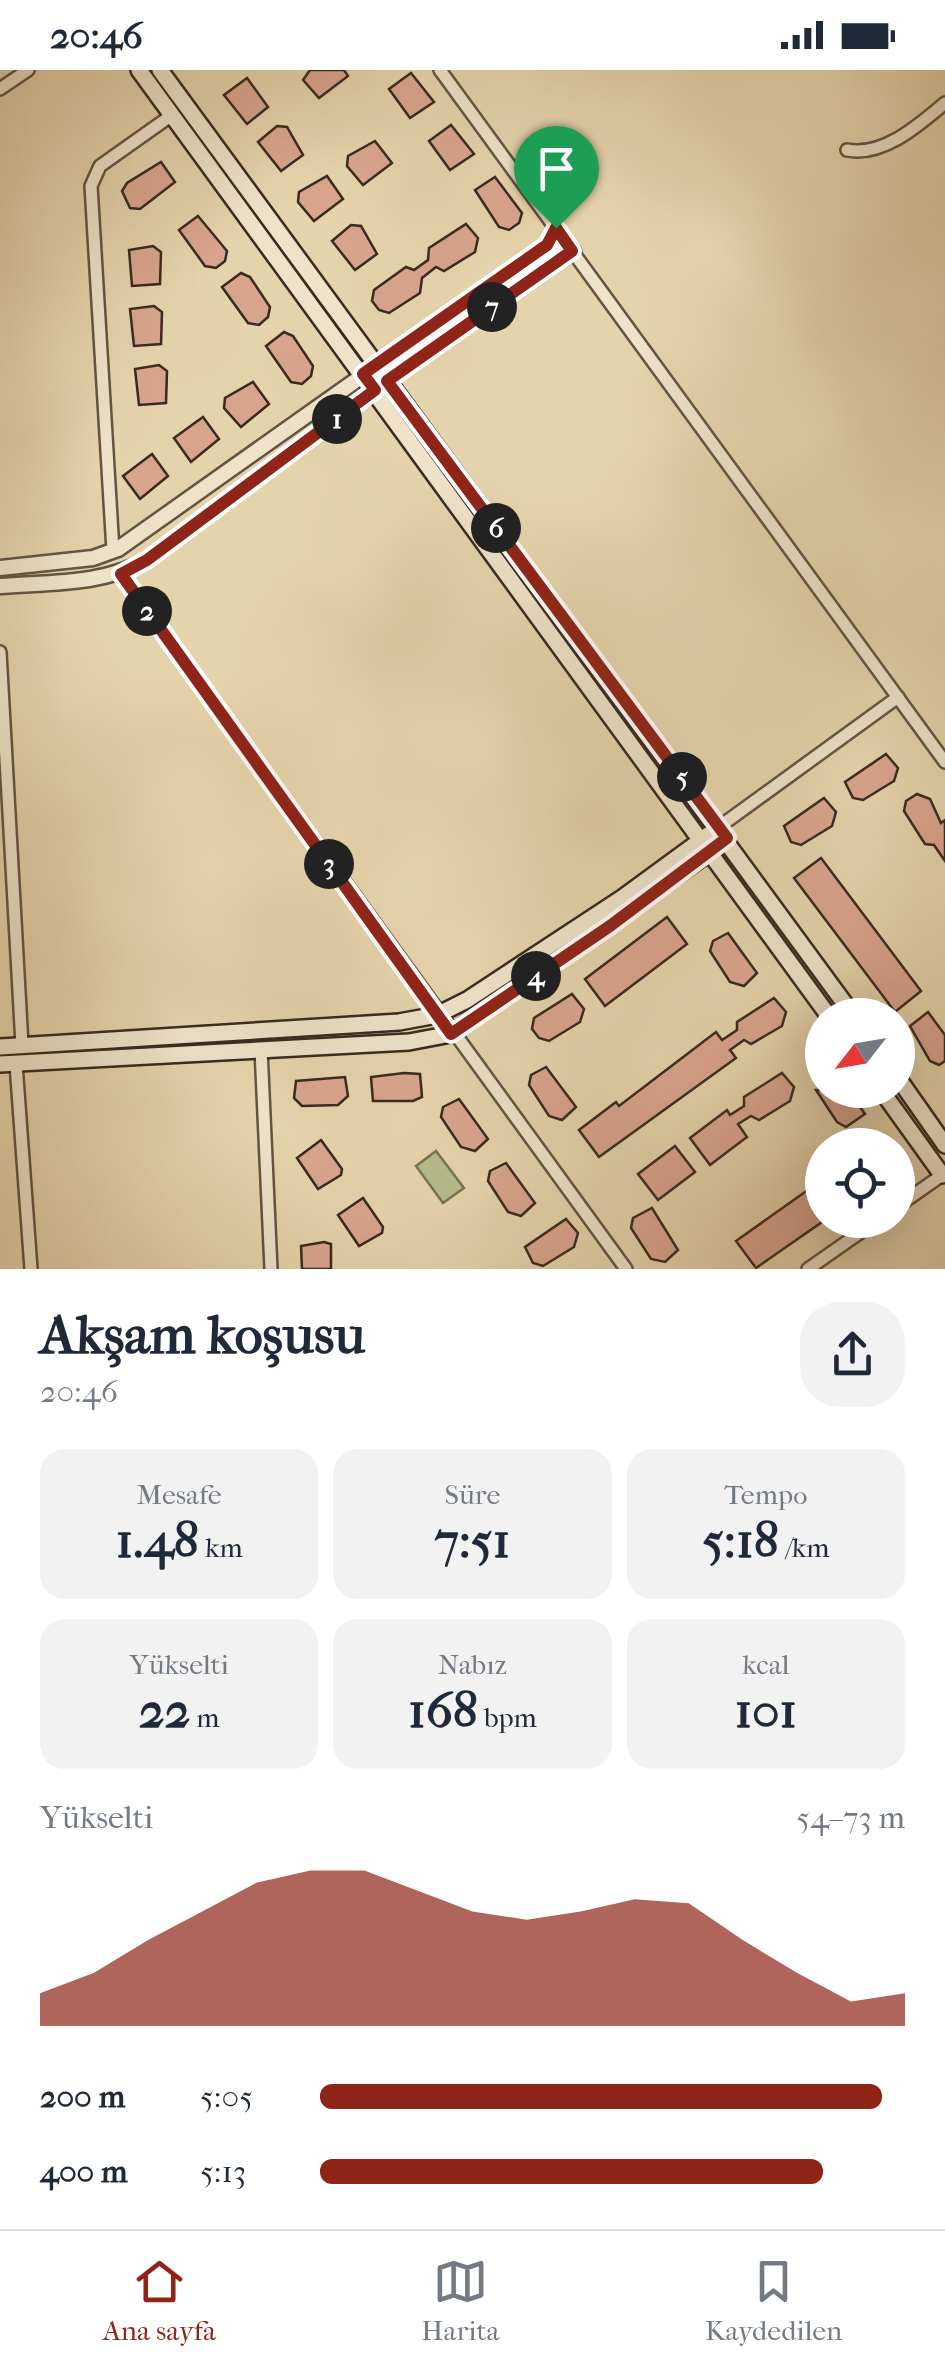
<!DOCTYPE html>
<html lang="tr">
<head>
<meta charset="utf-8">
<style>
  :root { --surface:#fff; --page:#f2f2f3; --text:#1f2937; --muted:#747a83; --line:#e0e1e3; --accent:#8f2418 }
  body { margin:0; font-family:"IM FELL French Canon",serif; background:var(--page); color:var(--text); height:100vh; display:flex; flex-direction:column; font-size:38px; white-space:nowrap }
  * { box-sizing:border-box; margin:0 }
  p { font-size:32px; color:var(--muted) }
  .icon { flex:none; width:55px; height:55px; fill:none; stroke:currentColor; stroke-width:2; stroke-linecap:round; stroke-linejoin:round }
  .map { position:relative; height:1199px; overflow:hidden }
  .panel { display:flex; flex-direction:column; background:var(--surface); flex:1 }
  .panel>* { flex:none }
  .needle { width:65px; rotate:239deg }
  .fabs { position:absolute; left:805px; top:928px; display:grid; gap:20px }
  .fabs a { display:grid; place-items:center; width:110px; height:110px; border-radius:50%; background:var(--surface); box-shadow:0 10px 40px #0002; font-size:50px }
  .pin { position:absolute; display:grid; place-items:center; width:85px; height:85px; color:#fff; margin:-102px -42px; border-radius:50% 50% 50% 0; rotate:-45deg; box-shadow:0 0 10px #0007 }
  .pin .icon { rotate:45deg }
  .km { position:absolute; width:50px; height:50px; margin:-25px; border-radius:50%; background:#222; color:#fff; font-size:28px; line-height:50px; text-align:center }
  .round { display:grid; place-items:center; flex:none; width:105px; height:105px; border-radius:40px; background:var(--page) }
  .headline { display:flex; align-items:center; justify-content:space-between; height:170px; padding:0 40px }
  h1 { font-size:55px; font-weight:800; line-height:75px }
  .stats { display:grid; grid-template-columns:repeat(3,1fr); gap:15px; height:170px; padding:10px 40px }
  .stats div { display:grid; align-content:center; border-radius:25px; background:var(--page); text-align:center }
  .stats b { font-size:50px; font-weight:800 }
  .stats small { font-size:28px; font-weight:400 }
  .stats p { font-size:28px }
  .chart { height:280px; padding:20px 40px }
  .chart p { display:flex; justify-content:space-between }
  .chart svg { width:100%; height:180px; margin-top:10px; fill:var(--accent); opacity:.7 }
  ul { padding:0 40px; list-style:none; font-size:32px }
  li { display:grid; grid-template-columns:160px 120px 1fr; align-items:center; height:75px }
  li i { height:25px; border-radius:12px; background:var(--accent) }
  .status { display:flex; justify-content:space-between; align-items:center; height:70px; padding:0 50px; background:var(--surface); direction:ltr }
  .status svg { height:28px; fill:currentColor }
  .dock { display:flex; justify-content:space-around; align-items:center; height:140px; border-top:2px solid var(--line); background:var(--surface); font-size:28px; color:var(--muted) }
  .dock a { display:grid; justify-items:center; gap:5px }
  .dock .on { color:var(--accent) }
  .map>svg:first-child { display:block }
  .green { fill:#b4bc89; stroke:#767354; stroke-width:2.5 }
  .building { fill:#d9a48e; stroke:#382a1f; stroke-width:2.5 }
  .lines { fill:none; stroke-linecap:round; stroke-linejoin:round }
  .minor-casing { stroke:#635442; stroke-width:16 }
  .tertiary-casing { stroke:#635442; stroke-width:19 }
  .secondary-casing { stroke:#382a1f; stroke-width:20 }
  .minor { stroke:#eee2c9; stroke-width:11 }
  .tertiary { stroke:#eee2c9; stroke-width:14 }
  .secondary { stroke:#eee2c9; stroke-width:15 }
  .route-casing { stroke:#fff; stroke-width:20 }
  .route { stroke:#8f2418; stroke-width:12 }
</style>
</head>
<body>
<div class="status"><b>20:46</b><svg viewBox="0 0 49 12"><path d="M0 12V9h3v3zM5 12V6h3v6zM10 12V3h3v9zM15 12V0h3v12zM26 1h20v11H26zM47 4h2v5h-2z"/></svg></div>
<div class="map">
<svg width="945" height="1199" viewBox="0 0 945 1199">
  <rect width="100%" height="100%" fill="#e5d3ac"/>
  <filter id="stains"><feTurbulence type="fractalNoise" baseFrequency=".002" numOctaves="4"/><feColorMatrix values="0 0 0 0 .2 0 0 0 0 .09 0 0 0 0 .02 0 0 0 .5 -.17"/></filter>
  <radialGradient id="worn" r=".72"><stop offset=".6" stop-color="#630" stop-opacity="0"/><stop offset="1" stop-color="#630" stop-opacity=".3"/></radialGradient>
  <path class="green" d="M 436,1081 L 464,1118 L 443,1133 L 416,1096 Z"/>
  <g class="building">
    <path d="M 310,0 L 344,0 L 348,6 L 319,28 L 303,10 Z"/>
    <path d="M 411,3 L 434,32 L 410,48 L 389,19 Z"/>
    <path d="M 247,8 L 268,37 L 247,54 L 224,25 Z"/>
    <path d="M 451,55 L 474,84 L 450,100 L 429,71 Z"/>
    <path d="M 277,56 L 287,57 L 303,85 L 281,101 L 258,72 Z"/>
    <path d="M 375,71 L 392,93 L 363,115 L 347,96 L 348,86 Z"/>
    <path d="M 161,92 L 175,112 L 140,139 L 130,138 L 122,121 L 127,113 Z"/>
    <path d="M 327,106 L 343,129 L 314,151 L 298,132 L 299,122 Z"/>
    <path d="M 495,107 L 522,143 L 519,153 L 509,160 L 499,157 L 475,120 Z"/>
    <path d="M 198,146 L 227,181 L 225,191 L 216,198 L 205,196 L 179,160 Z"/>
    <path d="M 466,154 L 478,168 L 475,182 L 444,201 L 436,197 L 422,208 L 420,223 L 389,243 L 379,240 L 372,231 L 374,220 L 406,197 L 414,200 L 428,190 L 429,178 Z"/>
    <path d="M 351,155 L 361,156 L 377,184 L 355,200 L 332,171 Z"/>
    <path d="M 153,176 L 161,182 L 160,214 L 132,216 L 129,180 Z"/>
    <path d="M 241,203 L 250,207 L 270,237 L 268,247 L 259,255 L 248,253 L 222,217 Z"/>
    <path d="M 154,236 L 162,242 L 161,274 L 134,276 L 130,239 Z"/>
    <path d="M 284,262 L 293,266 L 313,296 L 311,306 L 302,314 L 291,312 L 266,276 Z"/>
    <path d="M 159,295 L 167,301 L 166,333 L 139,335 L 135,299 Z"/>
    <path d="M 253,312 L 269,334 L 241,357 L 224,338 L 225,328 Z"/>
    <path d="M 203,347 L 219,369 L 191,392 L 174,368 Z"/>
    <path d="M 152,384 L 168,406 L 140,429 L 123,406 Z"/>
    <path d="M 886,684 L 898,698 L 894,711 L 863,730 L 853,728 L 845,712 Z"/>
    <path d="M 917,724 L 930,729 L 941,753 L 945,750 L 945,791 L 934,775 L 925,774 L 904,741 L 906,731 Z"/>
    <path d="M 824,728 L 836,742 L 832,756 L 801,775 L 791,772 L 784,756 Z"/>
    <path d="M 821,788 L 921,921 L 895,942 L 794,808 Z"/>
    <path d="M 667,847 L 687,874 L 605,936 L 585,909 Z"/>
    <path d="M 728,863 L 757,903 L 744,916 L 730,912 L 710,881 L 713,871 Z"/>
    <path d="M 572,924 L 584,939 L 580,952 L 549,971 L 539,968 L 532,959 L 534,948 Z"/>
    <path d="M 774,928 L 786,942 L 782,956 L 751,974 L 744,970 L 730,980 L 736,988 L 599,1087 L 579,1060 L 616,1032 L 619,1036 L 716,962 L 722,970 L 737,960 L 737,952 Z"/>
    <path d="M 928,942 L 945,965 L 945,991 L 939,995 L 930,991 L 910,956 Z"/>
    <path d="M 546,997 L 576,1037 L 562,1050 L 549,1046 L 529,1015 L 531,1005 Z"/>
    <path d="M 404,1003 L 420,1004 L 422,1027 L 413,1031 L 373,1031 L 371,1007 Z"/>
    <path d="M 782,1003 L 794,1017 L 790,1031 L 759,1050 L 751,1046 L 738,1054 L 747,1067 L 710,1095 L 690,1068 L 727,1040 L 730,1045 L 744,1036 L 744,1027 Z"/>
    <path d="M 345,1007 L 348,1026 L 338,1035 L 302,1036 L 294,1028 L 296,1011 Z"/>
    <path d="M 816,1020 L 848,1020 L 865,1044 L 846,1057 L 837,1052 Z"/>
    <path d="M 459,1029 L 488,1069 L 475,1081 L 461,1077 L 441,1047 L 443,1037 Z"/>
    <path d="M 321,1070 L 342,1099 L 341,1105 L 318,1119 L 297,1088 Z"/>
    <path d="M 675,1076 L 695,1102 L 658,1130 L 638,1104 Z"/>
    <path d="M 506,1093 L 535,1133 L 521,1146 L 508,1142 L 488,1111 L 490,1101 Z"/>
    <path d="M 822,1110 L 822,1152 L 756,1198 L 736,1171 Z"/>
    <path d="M 363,1128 L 383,1157 L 382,1163 L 359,1176 L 338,1145 Z"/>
    <path d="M 652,1138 L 678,1180 L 665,1192 L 651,1189 L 631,1158 L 633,1148 Z"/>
    <path d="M 566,1149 L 578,1163 L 574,1177 L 543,1196 L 533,1193 L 525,1177 Z"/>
    <path d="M 324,1172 L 331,1174 L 331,1199 L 302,1199 L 301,1176 Z"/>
  </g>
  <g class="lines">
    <defs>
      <g id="minor">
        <path d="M 440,0 L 945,692"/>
        <path d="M 0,19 L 28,0"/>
        <path d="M 847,80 C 883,87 919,55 945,33"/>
        <path d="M 113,481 L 91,116 L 100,96 L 172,45"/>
        <path d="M 121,504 L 626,1199"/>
        <path d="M 0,582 L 22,975"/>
        <path d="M 719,757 L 898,627"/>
        <path d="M 261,979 L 271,1199"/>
        <path d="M 16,994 L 31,1199"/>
        <path d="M 898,1136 L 945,1103"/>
        <path d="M 808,1199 L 878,1150"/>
      </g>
      <g id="tertiary">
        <path d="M 0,498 L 93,488 L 118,479 L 547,175 L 556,158"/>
        <path d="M 0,516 C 51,512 102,515 147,490 L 387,311 L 573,181"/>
      </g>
      <g id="secondary">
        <path d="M 139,0 L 828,945"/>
        <path d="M 160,0 L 853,945"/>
        <path d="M 0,977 L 399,952 L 437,945 L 467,930 L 622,828 L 708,765"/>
        <path d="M 0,994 L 409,972 L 451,964 L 716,778"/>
        <path d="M 898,1008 L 945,1075"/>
        <path d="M 881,1020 L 942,1105"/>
      </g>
    </defs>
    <use href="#minor" class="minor-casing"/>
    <use href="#tertiary" class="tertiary-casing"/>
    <use href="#secondary" class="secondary-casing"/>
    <use href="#minor" class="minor"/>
    <use href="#tertiary" class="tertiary"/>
    <use href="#secondary" class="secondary"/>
  </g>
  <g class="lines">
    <defs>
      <path id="route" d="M 556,158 L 572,181 L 387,311 L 727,768 L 610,856 L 451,964 L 121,504 L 147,490 L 375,320 L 363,304 L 547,175 Z"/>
    </defs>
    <use href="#route" class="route-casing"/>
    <use href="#route" class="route"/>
  </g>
  <rect width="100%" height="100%" filter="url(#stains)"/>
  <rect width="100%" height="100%" fill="url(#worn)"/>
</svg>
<div class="fabs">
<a><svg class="needle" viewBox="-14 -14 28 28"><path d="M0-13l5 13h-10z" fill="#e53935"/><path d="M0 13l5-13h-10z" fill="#747a83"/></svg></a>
<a><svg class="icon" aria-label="locate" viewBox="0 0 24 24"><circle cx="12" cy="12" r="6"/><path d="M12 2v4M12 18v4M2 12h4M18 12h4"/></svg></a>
</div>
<div class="pin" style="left:556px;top:158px;background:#1e9e55"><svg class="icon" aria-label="arrive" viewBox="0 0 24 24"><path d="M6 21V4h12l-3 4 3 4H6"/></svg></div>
<b class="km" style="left:337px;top:349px">1</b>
<b class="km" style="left:147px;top:541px">2</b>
<b class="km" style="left:329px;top:794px">3</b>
<b class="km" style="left:536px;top:906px">4</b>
<b class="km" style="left:682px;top:707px">5</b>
<b class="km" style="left:496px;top:458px">6</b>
<b class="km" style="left:492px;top:237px">7</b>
</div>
<section class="panel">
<div class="headline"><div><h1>Akşam koşusu</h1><p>20:46</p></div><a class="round"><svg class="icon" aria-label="share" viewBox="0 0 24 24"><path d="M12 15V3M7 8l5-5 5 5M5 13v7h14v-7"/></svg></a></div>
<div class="stats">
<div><p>Mesafe</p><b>1.48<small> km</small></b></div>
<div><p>Süre</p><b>7:51</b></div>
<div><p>Tempo</p><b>5:18<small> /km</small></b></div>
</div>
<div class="stats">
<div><p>Yükselti</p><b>22<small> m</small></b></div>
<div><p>Nabız</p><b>168<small> bpm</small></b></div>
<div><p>kcal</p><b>101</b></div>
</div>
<div class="chart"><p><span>Yükselti</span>54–73 m</p>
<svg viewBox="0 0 160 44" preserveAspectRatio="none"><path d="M0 44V36L10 31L20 23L30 16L40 9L50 6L60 6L70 11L80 16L90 18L100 16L110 13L120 14L130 23L140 31L150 38L160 36V44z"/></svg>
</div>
<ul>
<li><b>200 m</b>5:05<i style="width:96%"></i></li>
<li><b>400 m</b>5:13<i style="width:86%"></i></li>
</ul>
</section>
<nav class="dock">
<a class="on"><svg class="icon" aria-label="home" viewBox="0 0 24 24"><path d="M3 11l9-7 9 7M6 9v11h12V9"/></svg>Ana sayfa</a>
<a><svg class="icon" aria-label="map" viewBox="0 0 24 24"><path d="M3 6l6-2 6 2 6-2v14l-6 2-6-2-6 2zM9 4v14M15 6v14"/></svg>Harita</a>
<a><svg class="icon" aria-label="saved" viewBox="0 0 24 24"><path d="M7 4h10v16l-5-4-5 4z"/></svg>Kaydedilen</a>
</nav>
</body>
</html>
